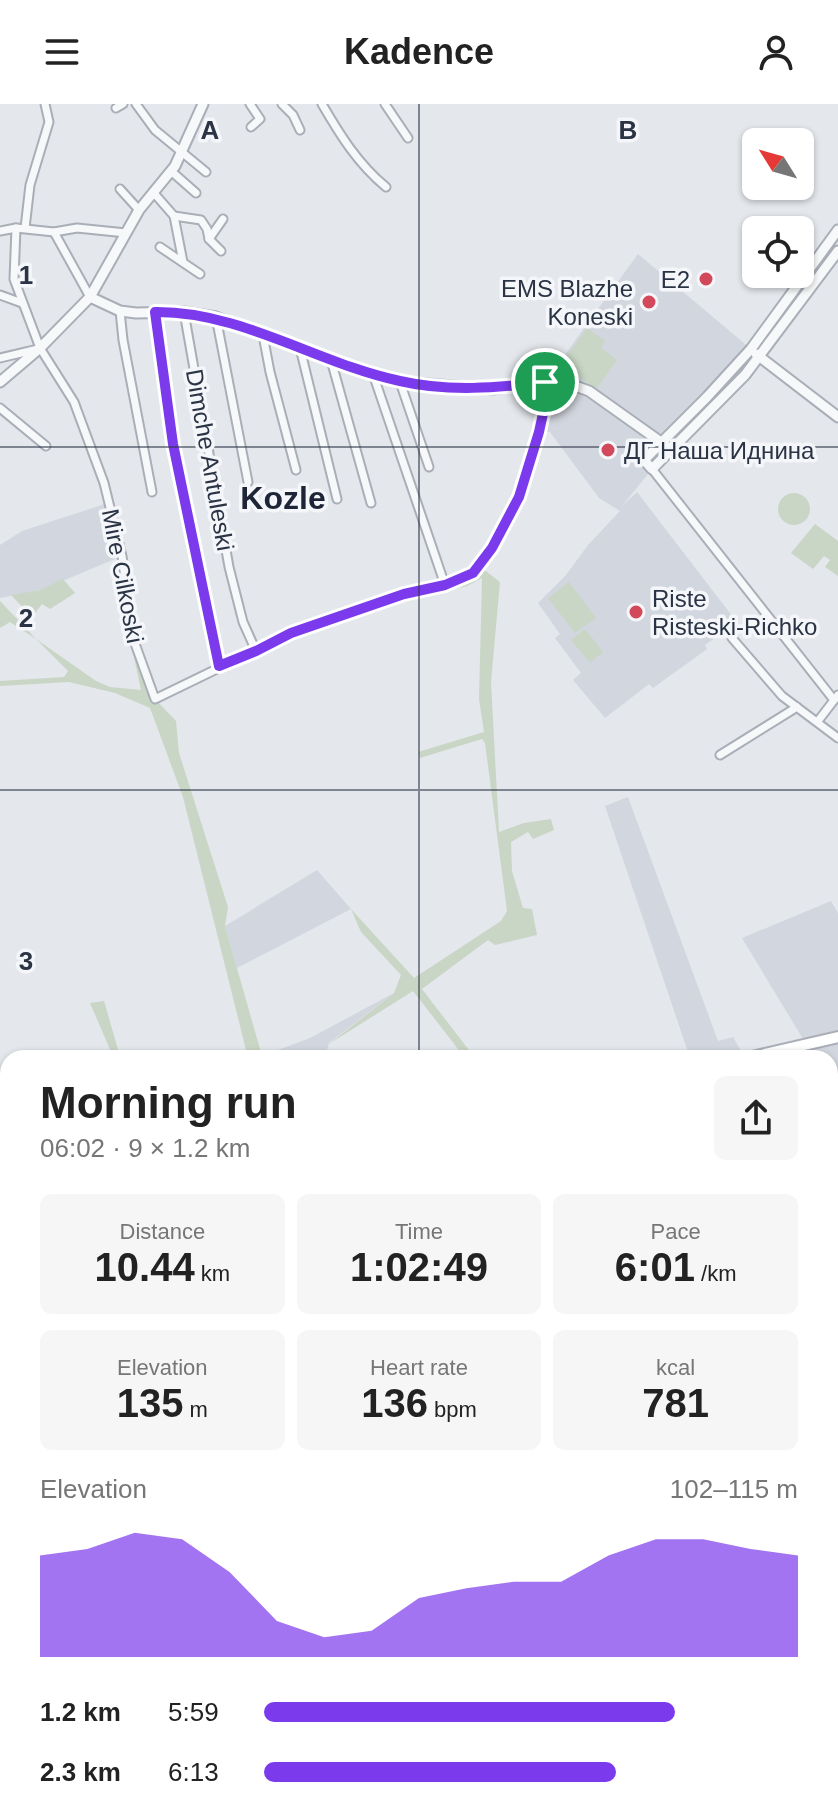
<!DOCTYPE html>
<html lang="en">
<head>
<meta charset="utf-8">
<style>
  :root { --surface:#fff; --page:#f6f6f6; --text:#222; --muted:#767676; --accent:#7c3aed }
  body { margin:0; font-family:Helvetica,sans-serif; background:var(--page); color:var(--text); height:100vh; display:flex; flex-direction:column; font-size:30px; white-space:nowrap }
  * { box-sizing:border-box; margin:0 }
  p { font-size:26px; color:var(--muted) }
  .icon { flex:none; width:44px; height:44px; fill:none; stroke:currentColor; stroke-width:2; stroke-linecap:round; stroke-linejoin:round }
  .map { position:relative; flex:1; overflow:hidden }
  .details { position:absolute; left:0px; top:946px; width:838px; height:768px; display:flex; flex-direction:column; background:var(--surface); border-radius:24px 24px 0 0; box-shadow:0 2px 6px #0004 }
  .details>* { flex:none }
  .needle { width:52px; rotate:307deg }
  .fabs { position:absolute; left:742px; top:24px; display:grid; gap:16px }
  .fabs a { display:grid; place-items:center; width:72px; height:72px; border-radius:12px; background:var(--surface); box-shadow:0 2px 6px #0004; font-size:40px }
  .pin { position:absolute; display:grid; place-items:center; width:68px; height:68px; color:#fff; margin:-34px; border:4px solid #fff; border-radius:50%; box-shadow:0 2px 8px #0007 }
  .round { display:grid; place-items:center; flex:none; width:84px; height:84px; border-radius:12px; background:var(--page) }
  .head { display:flex; align-items:center; justify-content:space-between; height:136px; padding:0 40px }
  h1 { font-size:44px; font-weight:700; line-height:60px }
  .stats { display:grid; grid-template-columns:repeat(3,1fr); gap:12px; height:136px; padding:8px 40px }
  .stats div { display:grid; align-content:center; border-radius:12px; background:var(--page); text-align:center }
  .stats b { font-size:40px; font-weight:700 }
  .stats small { font-size:22px; font-weight:400 }
  .stats p { font-size:22px }
  .chart { height:224px; padding:16px 40px }
  .chart p { display:flex; justify-content:space-between }
  .chart svg { width:100%; height:144px; margin-top:8px; fill:var(--accent); opacity:.7 }
  ul { padding:0 40px; list-style:none; font-size:26px }
  li { display:grid; grid-template-columns:128px 96px 1fr; align-items:center; height:60px }
  li i { height:20px; border-radius:10px; background:var(--accent) }
  header { display:flex; justify-content:space-between; align-items:center; height:104px; padding:0 40px; background:var(--surface); font-size:36px; font-weight:700 }
  .map>svg:first-child { display:block }
  .built { fill:#d2d6de }
  .green { fill:#c9d6c5 }
  .lines { fill:none; stroke-linecap:round; stroke-linejoin:round }
  .stream { stroke:#9fb4cc; stroke-width:2 }
  .minor-casing { stroke:#a9aeb7; stroke-width:11 }
  .tertiary-casing { stroke:#a9aeb7; stroke-width:13 }
  .secondary-casing { stroke:#a9aeb7; stroke-width:14 }
  .minor { stroke:#f7f8fa; stroke-width:7 }
  .tertiary { stroke:#f7f8fa; stroke-width:9 }
  .secondary { stroke:#fff; stroke-width:10 }
  .rail-casing { stroke:#7d8696; stroke-width:5 }
  .rail { stroke:#f4f6f9; stroke-width:2; stroke-dasharray:6; stroke-linecap:butt }
  .route-casing { stroke:#fff; stroke-width:16 }
  .route { stroke:#7c3aed; stroke-width:10 }
  .grid { fill:none; stroke:#2b3445; stroke-width:2; stroke-opacity:0.55 }
  .poi-dot { fill:#d1495b; stroke:#f4f6f9; stroke-width:3 }
  .labels { text-anchor:middle; dominant-baseline:central; stroke-width:7; stroke-linejoin:round; paint-order:stroke }
  .poi-label { font-size:24px; fill:#2b3445; stroke:#f4f6f9; text-anchor:end }
  .street-label { font-size:24px; fill:#2b3445; stroke:#f4f6f9 }
  .district-label { font-size:32px; font-weight:bold; fill:#1d2536; stroke:#f4f6f9 }
  .grid-label { font-size:26px; text-anchor:middle; font-weight:bold; fill:#2b3445; stroke:#f4f6f9; stroke-width:7; stroke-linejoin:round; paint-order:stroke }
</style>
</head>
<body>
<header><svg class="icon" aria-label="menu" viewBox="0 0 24 24"><path d="M4 6h16M4 12h16M4 18h16"/></svg>Kadence<svg class="icon" aria-label="person" viewBox="0 0 24 24"><circle cx="12" cy="8" r="4"/><path d="M4 21q1-7 8-7t8 7"/></svg></header>
<div class="map">
<svg width="838" height="1714" viewBox="0 0 838 1714">
  <rect width="100%" height="100%" fill="#e4e7ec"/>
  <g class="built">
    <path d="M 638,150 L 751,245 L 644,355 L 652,365 L 622,402 L 637,388 L 736,517 L 722,529 L 720,526 L 714,532 L 715,534 L 705,541 L 707,545 L 653,584 L 649,580 L 605,614 L 573,576 L 581,569 L 555,534 L 560,530 L 538,499 L 566,471 L 588,441 L 620,407 L 599,394 L 550,328 L 539,328 L 545,278 Z"/>
    <path d="M 108,399 L 122,452 L 41,486 L 0,494 L 0,441 L 22,427 Z"/>
    <path d="M 628,693 L 718,937 L 733,933 L 745,954 L 690,954 L 605,702 Z"/>
    <path d="M 317,766 L 351,805 L 237,864 L 225,822 Z"/>
    <path d="M 831,797 L 838,809 L 838,1365 L 830,1355 L 830,954 L 748,954 L 806,940 L 742,834 Z"/>
    <path d="M 394,889 L 329,939 L 325,954 L 247,954 L 262,952 L 310,934 Z"/>
    <path d="M 8,1128 L 8,1420 L 0,1419 L 0,1130 Z"/>
    <path d="M 830,1622 L 838,1627 L 838,1714 L 753,1714 L 759,1706 L 830,1706 Z"/>
    <path d="M 306,1706 L 520,1706 L 514,1714 L 299,1714 Z"/>
  </g>
  <g class="green">
    <path d="M 587,224 L 605,237 L 601,244 L 617,256 L 596,285 L 561,260 Z"/>
    <circle cx="794" cy="405" r="16"/>
    <path d="M 815,420 L 838,437 L 838,472 L 825,463 L 830,456 L 824,452 L 813,465 L 791,449 Z"/>
    <path d="M 122,452 L 133,534 L 155,595 L 176,617 L 179,649 L 228,803 L 225,822 L 262,952 L 248,954 L 183,693 L 150,604 L 115,589 L 69,578 L 0,582 L 0,577 L 64,573 L 68,567 L 36,535 L 10,518 L 0,524 L 0,497 L 36,535 L 96,577 L 110,583 L 141,586 L 125,511 L 118,454 Z"/>
    <path d="M 478,461 L 500,478 L 491,578 L 499,728 L 524,719 L 551,715 L 554,726 L 533,735 L 528,728 L 511,738 L 512,767 L 523,804 L 532,805 L 537,831 L 495,841 L 488,836 L 422,885 L 475,954 L 465,954 L 413,887 L 329,940 L 394,889 L 401,871 L 361,828 L 351,805 L 414,874 L 501,817 L 507,807 L 485,639 L 482,635 L 420,654 L 418,648 L 484,628 L 479,595 L 482,474 L 467,482 L 405,498 L 404,490 L 472,469 Z"/>
    <path d="M 63,475 L 75,489 L 50,505 L 42,500 L 32,513 L 11,491 L 41,486 Z"/>
    <path d="M 569,478 L 596,514 L 575,529 L 548,494 Z"/>
    <path d="M 585,525 L 603,548 L 590,559 L 571,536 Z"/>
    <path d="M 104,897 L 119,949 L 112,950 L 90,899 Z"/>
    <path d="M 520,1706 L 618,1706 L 619,1714 L 514,1714 Z"/>
  </g>
  <g class="lines">
    <path class="stream" d="M 618,1706 L 619,1714"/>
    <defs>
      <g id="minor">
        <path d="M 136,0 L 155,26 L 206,68"/>
        <path d="M 250,0 L 260,15 L 251,23"/>
        <path d="M 282,0 L 293,11 L 300,26"/>
        <path d="M 322,0 C 340,31 358,60 386,83"/>
        <path d="M 385,0 L 408,34"/>
        <path d="M 116,4 L 123,0"/>
        <path d="M 171,67 L 196,89"/>
        <path d="M 120,85 L 139,106"/>
        <path d="M 153,88 L 174,112 L 183,158"/>
        <path d="M 174,112 L 201,116 L 207,125 L 209,135 L 221,147"/>
        <path d="M 16,124 L 14,175 L 40,244 L 74,298 L 104,379 L 122,452 L 133,534 L 155,595 L 291,529 L 404,490 L 445,481 L 473,469 L 492,444 L 519,393 L 544,305 L 545,278"/>
        <path d="M 25,124 L 30,81 L 49,18 L 45,0"/>
        <path d="M 0,127 L 16,124 L 54,128 L 77,124 L 126,129"/>
        <path d="M 54,128 L 90,193"/>
        <path d="M 209,135 L 223,115"/>
        <path d="M 160,143 L 200,170"/>
        <path d="M 0,191 L 22,199"/>
        <path d="M 120,207 L 123,236 L 152,388"/>
        <path d="M 155,208 L 173,340 L 219,562"/>
        <path d="M 184,208 L 229,463 L 243,518 L 256,547"/>
        <path d="M 216,213 L 248,378"/>
        <path d="M 263,231 L 270,268 L 296,366"/>
        <path d="M 300,244 L 337,395"/>
        <path d="M 0,254 L 38,245"/>
        <path d="M 331,256 L 371,399"/>
        <path d="M 373,270 L 445,481"/>
        <path d="M 400,278 L 429,363"/>
        <path d="M 0,304 L 46,342"/>
        <path d="M 652,365 L 834,596"/>
        <path d="M 732,534 L 782,592 L 838,634"/>
        <path d="M 818,617 L 838,591"/>
        <path d="M 720,651 L 797,603"/>
        <path d="M 262,952 L 262,954"/>
        <path d="M 830,1418 L 838,1429"/>
        <path d="M 830,1480 L 838,1487"/>
      </g>
      <g id="tertiary">
        <path d="M 838,126 L 751,245 L 707,293 L 644,356 L 652,365 L 745,271 L 838,147"/>
        <path d="M 90,193 L 120,207 L 136,209 L 184,208 L 216,213 L 331,256 L 400,278 L 493,285 L 545,278 L 567,279 L 589,287 L 672,346"/>
        <path d="M 756,250 L 838,313"/>
        <path d="M 0,278 L 40,244 L 90,193 L 139,106 L 175,62 L 203,0"/>
      </g>
      <g id="secondary">
        <path d="M 748,954 L 838,933"/>
        <path d="M 0,1130 L 8,1128"/>
        <path d="M 830,1599 L 838,1585"/>
        <path d="M 753,1714 L 759,1706"/>
      </g>
    </defs>
    <use href="#minor" class="minor-casing"/>
    <use href="#tertiary" class="tertiary-casing"/>
    <use href="#secondary" class="secondary-casing"/>
    <use href="#minor" class="minor"/>
    <use href="#tertiary" class="tertiary"/>
    <use href="#secondary" class="secondary"/>
    <defs>
      <g id="rail">
        <path d="M 830,1197 L 838,1190"/>
        <path d="M 0,1372 L 8,1372"/>
        <path d="M 0,1419 L 8,1420"/>
      </g>
    </defs>
    <use href="#rail" class="rail-casing"/>
    <use href="#rail" class="rail"/>
  </g>
  <g class="lines">
    <defs>
      <path id="route" d="M 155,208 C 241,207 316,259 400,277 C 447,288 498,284 545,278 L 544,305 L 539,328 L 519,393 L 492,444 L 473,469 L 445,481 L 404,490 L 291,529 L 256,547 L 219,562 L 173,340 Z"/>
    </defs>
    <use href="#route" class="route-casing"/>
    <use href="#route" class="route"/>
  </g>
  <path class="grid" d="M 419,0 L 419,954M 0,343 L 838,343M 0,686 L 838,686M 0,1028 L 8,1028M 830,1028 L 838,1028M 0,1371 L 8,1371M 830,1371 L 838,1371M 419,1706 L 419,1714"/>
  <g class="poi-dot">
    <circle cx="706" cy="175" r="8"/>
    <circle cx="649" cy="198" r="8"/>
    <circle cx="608" cy="346" r="8"/>
    <circle cx="636" cy="508" r="8"/>
  </g>
  <g class="labels">
    <g class="poi-label">
      <text x="690" y="175">E2</text>
      <text x="633" y="184">EMS Blazhe<tspan x="633" dy="28">Koneski</tspan></text>
      <text x="624" y="346" text-anchor="start">ДГ Наша Иднина</text>
      <text x="652" y="494" text-anchor="start">Riste<tspan x="652" dy="28">Risteski-Richko</tspan></text>
    </g>
    <g class="street-label">
      <text transform="translate(210 356) rotate(80)">Dimche Antuleski</text>
      <text transform="translate(123 472) rotate(79)">Mire Cilkoski</text>
    </g>
    <g class="district-label">
      <text x="283" y="394">Kozle</text>
    </g>
  </g>
  <g class="grid-label">
    <text x="210" y="35">A</text>
    <text x="628" y="35">B</text>
    <text x="26" y="180">1</text>
    <text x="26" y="523">2</text>
    <text x="26" y="866">3</text>
  </g>
</svg>
<div class="fabs">
<a><svg class="needle" viewBox="-14 -14 28 28"><path d="M0-13l5 13h-10z" fill="#e53935"/><path d="M0 13l5-13h-10z" fill="#767676"/></svg></a>
<a><svg class="icon" aria-label="locate" viewBox="0 0 24 24"><circle cx="12" cy="12" r="6"/><path d="M12 2v4M12 18v4M2 12h4M18 12h4"/></svg></a>
</div>
<div class="pin" style="left:545px;top:278px;background:#1e9e55"><svg class="icon" aria-label="arrive" viewBox="0 0 24 24"><path d="M6 21V4h12l-3 4 3 4H6"/></svg></div>
<section class="details">
<div class="head"><div><h1>Morning run</h1><p>06:02 · 9 × 1.2 km</p></div><a class="round"><svg class="icon" aria-label="share" viewBox="0 0 24 24"><path d="M12 15V3M7 8l5-5 5 5M5 13v7h14v-7"/></svg></a></div>
<div class="stats">
<div><p>Distance</p><b>10.44<small> km</small></b></div>
<div><p>Time</p><b>1:02:49</b></div>
<div><p>Pace</p><b>6:01<small> /km</small></b></div>
</div>
<div class="stats">
<div><p>Elevation</p><b>135<small> m</small></b></div>
<div><p>Heart rate</p><b>136<small> bpm</small></b></div>
<div><p>kcal</p><b>781</b></div>
</div>
<div class="chart"><p><span>Elevation</span>102–115 m</p>
<svg viewBox="0 0 160 44" preserveAspectRatio="none"><path d="M0 44V13L10 11L20 6L30 8L40 18L50 33L60 38L70 36L80 26L90 23L100 21L110 21L120 13L130 8L140 8L150 11L160 13V44z"/></svg>
</div>
<ul>
<li><b>1.2 km</b>5:59<i style="width:77%"></i></li>
<li><b>2.3 km</b>6:13<i style="width:66%"></i></li>
</ul>
</section>
</div>
</body>
</html>
